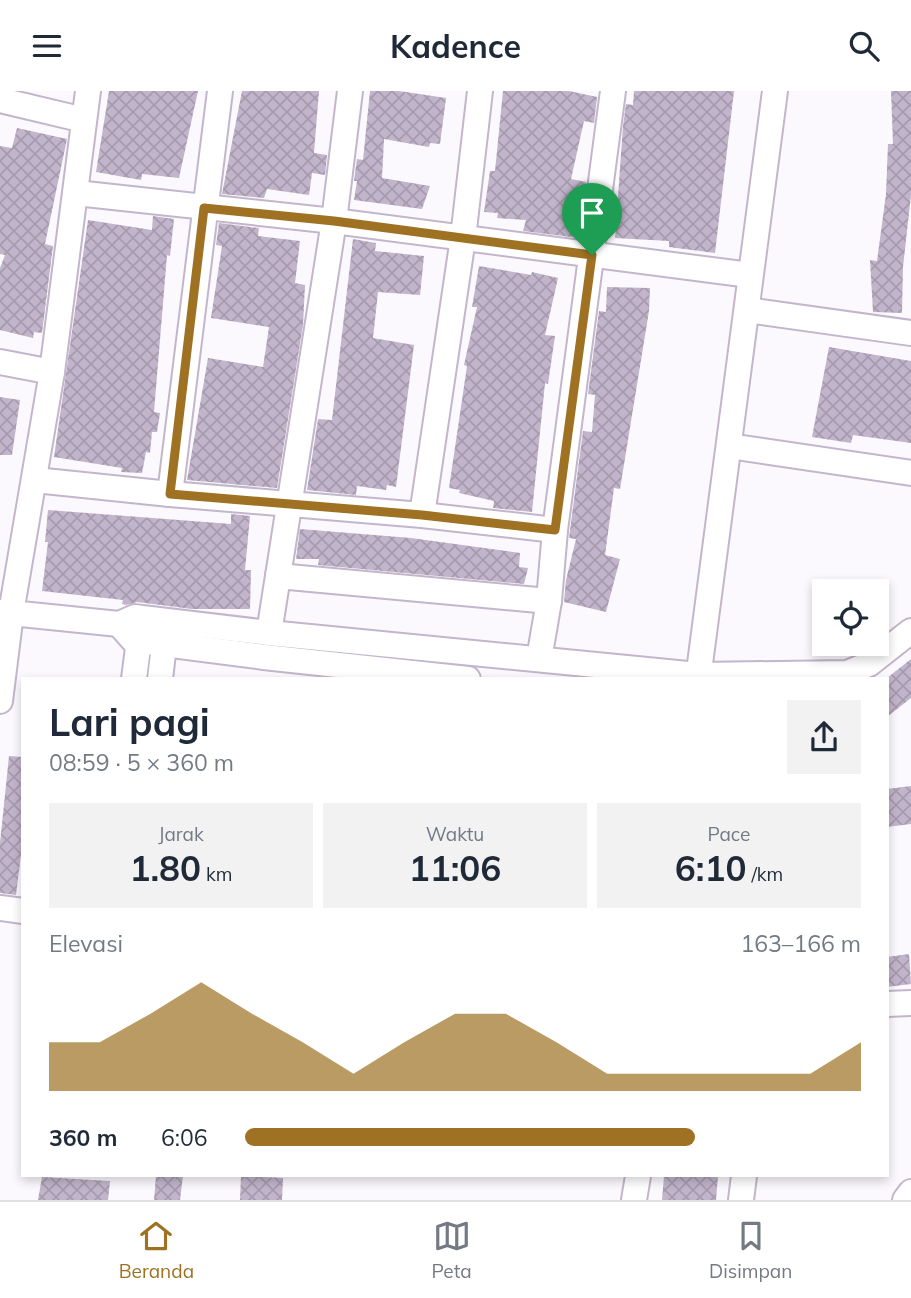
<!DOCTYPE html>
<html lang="id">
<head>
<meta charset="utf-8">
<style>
  :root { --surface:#fff; --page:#f2f2f3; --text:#1f2937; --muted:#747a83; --line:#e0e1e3; --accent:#9f7223 }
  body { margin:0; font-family:Mulish,sans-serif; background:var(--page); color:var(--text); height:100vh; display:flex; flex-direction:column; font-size:26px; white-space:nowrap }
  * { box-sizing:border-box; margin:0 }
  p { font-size:23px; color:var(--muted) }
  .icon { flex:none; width:38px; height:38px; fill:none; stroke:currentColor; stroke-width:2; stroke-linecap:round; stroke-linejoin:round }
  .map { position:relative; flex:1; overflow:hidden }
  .side { position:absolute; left:21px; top:586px; width:868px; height:500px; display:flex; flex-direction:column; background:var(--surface); border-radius:0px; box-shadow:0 4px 10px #0003 }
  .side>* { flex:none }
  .tools { position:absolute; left:812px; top:488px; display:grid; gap:14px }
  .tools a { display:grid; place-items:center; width:77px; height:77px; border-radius:0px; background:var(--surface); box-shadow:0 4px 10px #0003; font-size:35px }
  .pin { position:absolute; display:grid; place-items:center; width:60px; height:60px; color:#fff; margin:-72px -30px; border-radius:50% 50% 50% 0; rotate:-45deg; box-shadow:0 0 7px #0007 }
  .pin .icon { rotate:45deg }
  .round { display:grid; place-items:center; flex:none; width:74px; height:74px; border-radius:0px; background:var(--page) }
  .head { display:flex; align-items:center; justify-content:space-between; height:119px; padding:0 28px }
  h1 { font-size:38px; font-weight:700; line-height:52px }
  .stats { display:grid; grid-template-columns:repeat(3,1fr); gap:10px; height:119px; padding:7px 28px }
  .stats div { display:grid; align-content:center; border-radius:0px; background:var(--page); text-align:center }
  .stats b { font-size:35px; font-weight:700 }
  .stats small { font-size:19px; font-weight:400 }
  .stats p { font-size:19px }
  .chart { height:196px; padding:14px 28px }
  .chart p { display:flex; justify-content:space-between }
  .chart svg { width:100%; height:126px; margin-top:7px; fill:var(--accent); opacity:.7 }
  ul { padding:0 28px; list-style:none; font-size:23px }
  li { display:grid; grid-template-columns:112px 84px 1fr; align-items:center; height:52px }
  li i { height:18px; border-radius:9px; background:var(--accent) }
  header { display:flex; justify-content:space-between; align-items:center; height:91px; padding:0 28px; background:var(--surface); font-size:32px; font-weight:700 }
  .tab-bar { display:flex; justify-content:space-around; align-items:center; height:98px; border-top:2px solid var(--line); background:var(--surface); font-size:19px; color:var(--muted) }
  .tab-bar a { display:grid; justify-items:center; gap:4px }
  .tab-bar .current { color:var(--accent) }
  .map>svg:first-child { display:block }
  .building { fill:url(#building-cross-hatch) }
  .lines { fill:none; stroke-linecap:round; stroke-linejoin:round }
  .minor-casing { stroke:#c3b6cc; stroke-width:28 }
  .minor { stroke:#fff; stroke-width:24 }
  .route-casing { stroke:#fff; stroke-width:14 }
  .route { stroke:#9f7223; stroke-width:9 }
</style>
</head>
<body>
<header><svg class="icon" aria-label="menu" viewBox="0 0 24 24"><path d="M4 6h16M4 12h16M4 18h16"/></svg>Kadence<svg class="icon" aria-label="search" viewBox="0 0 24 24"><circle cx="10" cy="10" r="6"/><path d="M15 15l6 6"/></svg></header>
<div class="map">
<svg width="911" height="1109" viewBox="0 0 911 1109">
  <defs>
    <pattern id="building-cross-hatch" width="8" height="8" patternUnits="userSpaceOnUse" patternTransform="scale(1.75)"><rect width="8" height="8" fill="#c2b5cb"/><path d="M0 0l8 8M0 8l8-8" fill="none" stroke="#a69bae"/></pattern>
  </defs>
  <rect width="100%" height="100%" fill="#fcf9fe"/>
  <g class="building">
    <path d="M 109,0 L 198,0 L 179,87 L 142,83 L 141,89 L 96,81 Z"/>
    <path d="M 242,0 L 319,0 L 314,62 L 327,64 L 325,84 L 312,82 L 309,104 L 267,98 L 264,107 L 222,103 Z"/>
    <path d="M 370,0 L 399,0 L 446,7 L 440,53 L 430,52 L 429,56 L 384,48 L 382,87 L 430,95 L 422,118 L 354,109 L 357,90 L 354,90 L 357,68 L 363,69 Z"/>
    <path d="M 503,0 L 569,0 L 597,6 L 594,32 L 584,30 L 571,88 L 586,91 L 579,147 L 523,140 L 526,129 L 497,127 L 498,122 L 484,121 L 490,80 L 495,80 Z"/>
    <path d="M 634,0 L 734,0 L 715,162 L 669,156 L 669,150 L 615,147 L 623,35 L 626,13 L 633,14 Z"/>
    <path d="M 891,0 L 911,0 L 911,104 L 903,176 L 902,222 L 873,221 L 870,169 L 877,170 L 886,103 L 888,53 L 893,53 Z"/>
    <path d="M 17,37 L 67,48 L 45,153 L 53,155 L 42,242 L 34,241 L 33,247 L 0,239 L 0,177 L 5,164 L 0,163 L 0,55 L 12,57 Z"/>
    <path d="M 153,125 L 174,128 L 170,165 L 167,164 L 154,321 L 160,322 L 157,341 L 152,341 L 150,362 L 146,361 L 142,382 L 121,381 L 122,377 L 54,366 L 88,129 L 152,139 Z"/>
    <path d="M 219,132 L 259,137 L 258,145 L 300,150 L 295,192 L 305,194 L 303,234 L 277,397 L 187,389 L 208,267 L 263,276 L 269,236 L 211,227 L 222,155 L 216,154 Z"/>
    <path d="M 353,148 L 376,152 L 375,160 L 424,165 L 420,204 L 378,201 L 373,247 L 414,254 L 396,396 L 387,394 L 386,399 L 357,395 L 356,404 L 307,399 L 318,328 L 332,329 Z"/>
    <path d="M 479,175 L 531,184 L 532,181 L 558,187 L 545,244 L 555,245 L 548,293 L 545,292 L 532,421 L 493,417 L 494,410 L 459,402 L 460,399 L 449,397 L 467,275 L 464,274 L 477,216 L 472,216 Z"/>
    <path d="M 607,196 L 650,197 L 649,220 L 620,398 L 614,397 L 605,464 L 620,468 L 606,521 L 564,511 L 566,489 L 576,448 L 569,447 L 583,340 L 592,341 L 595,304 L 588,303 L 599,220 L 606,221 Z"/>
    <path d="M 829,256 L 911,270 L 911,352 L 853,344 L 851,352 L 812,346 Z"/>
    <path d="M 0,306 L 20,309 L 12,364 L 0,364 Z"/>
    <path d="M 48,419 L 231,433 L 231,423 L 250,425 L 245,479 L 251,479 L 250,518 L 192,518 L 137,511 L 126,514 L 122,513 L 123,509 L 42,500 L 48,451 L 45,451 Z"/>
    <path d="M 300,438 L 411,447 L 520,462 L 519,476 L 528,477 L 524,493 L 318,474 L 319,468 L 296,468 Z"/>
    <path d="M 911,568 L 911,607 L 887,626 L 887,587 Z"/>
    <path d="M 9,665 L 23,666 L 23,764 L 21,764 L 16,804 L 0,802 L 0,752 Z"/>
    <path d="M 911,695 L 911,733 L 887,736 L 887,698 Z"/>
    <path d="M 909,863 L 911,893 L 887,896 L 887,866 Z"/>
    <path d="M 156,1085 L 183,1085 L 180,1109 L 154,1109 Z"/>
    <path d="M 241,1085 L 283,1087 L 282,1109 L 240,1109 Z"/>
    <path d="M 664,1085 L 718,1085 L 716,1109 L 662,1109 Z"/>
    <path d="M 42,1086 L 110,1090 L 108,1109 L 38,1109 Z"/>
  </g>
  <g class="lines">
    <defs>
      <g id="minor">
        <path d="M 88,0 L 52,281 L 11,522 L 119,533 L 135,526 L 142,527 L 269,542 L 698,584 L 847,582 L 869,573 L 911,540"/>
        <path d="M 480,0 L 463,147 L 422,424 L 555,439"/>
        <path d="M 0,9 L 84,29"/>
        <path d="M 76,102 L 334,130 L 750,184"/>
        <path d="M 747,219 L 911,242"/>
        <path d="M 0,271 L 52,281"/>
        <path d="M 729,355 L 911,382"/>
        <path d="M 35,389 L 170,403 L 422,424"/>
        <path d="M 170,403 L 220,0"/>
        <path d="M 278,485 L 549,510"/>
        <path d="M 0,521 L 11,522 L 0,610"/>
        <path d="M 119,533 L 133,549 L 264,566 L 468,588"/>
        <path d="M 269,542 L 334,130 L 350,0"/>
        <path d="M 539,568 L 549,510 L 555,439 L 613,0"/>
        <path d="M 134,588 L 141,533"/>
        <path d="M 160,588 L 166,537"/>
        <path d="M 698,588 L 775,0"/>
        <path d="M 0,817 L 23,820"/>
        <path d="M 887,913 L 911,912"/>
        <path d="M 634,1109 L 638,1085"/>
        <path d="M 741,1109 L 744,1085"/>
        <path d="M 905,1109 L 911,1101"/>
      </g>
    </defs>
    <use href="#minor" class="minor-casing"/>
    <use href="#minor" class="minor"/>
  </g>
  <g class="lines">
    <defs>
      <path id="route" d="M 204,117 L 334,130 L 592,164 L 555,439 L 422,424 L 170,403 Z"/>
    </defs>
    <use href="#route" class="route-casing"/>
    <use href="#route" class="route"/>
  </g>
</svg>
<div class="tools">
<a><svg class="icon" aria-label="locate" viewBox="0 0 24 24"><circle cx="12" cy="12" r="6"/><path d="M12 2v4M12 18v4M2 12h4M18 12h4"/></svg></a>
</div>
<div class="pin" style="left:592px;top:164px;background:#1e9e55"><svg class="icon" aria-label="arrive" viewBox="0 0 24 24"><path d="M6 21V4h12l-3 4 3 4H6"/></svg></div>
<section class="side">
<div class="head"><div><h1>Lari pagi</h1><p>08:59 · 5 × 360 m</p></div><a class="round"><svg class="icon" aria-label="share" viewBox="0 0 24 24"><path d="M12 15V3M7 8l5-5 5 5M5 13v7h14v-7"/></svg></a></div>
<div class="stats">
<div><p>Jarak</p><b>1.80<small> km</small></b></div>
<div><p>Waktu</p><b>11:06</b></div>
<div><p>Pace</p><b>6:10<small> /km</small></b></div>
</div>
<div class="chart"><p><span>Elevasi</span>163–166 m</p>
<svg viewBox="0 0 160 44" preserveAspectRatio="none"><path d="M0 44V27L10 27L20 17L30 6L40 17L50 27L60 38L70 27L80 17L90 17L100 27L110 38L120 38L130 38L140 38L150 38L160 27V44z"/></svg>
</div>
<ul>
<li><b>360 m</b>6:06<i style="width:73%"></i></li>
</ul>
</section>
</div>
<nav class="tab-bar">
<a class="current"><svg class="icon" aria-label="home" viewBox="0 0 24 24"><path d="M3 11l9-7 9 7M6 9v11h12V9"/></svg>Beranda</a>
<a><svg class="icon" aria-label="map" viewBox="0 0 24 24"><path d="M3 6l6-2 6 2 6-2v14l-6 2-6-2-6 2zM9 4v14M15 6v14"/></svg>Peta</a>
<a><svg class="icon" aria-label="saved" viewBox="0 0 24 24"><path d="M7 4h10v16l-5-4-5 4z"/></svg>Disimpan</a>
</nav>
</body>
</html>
